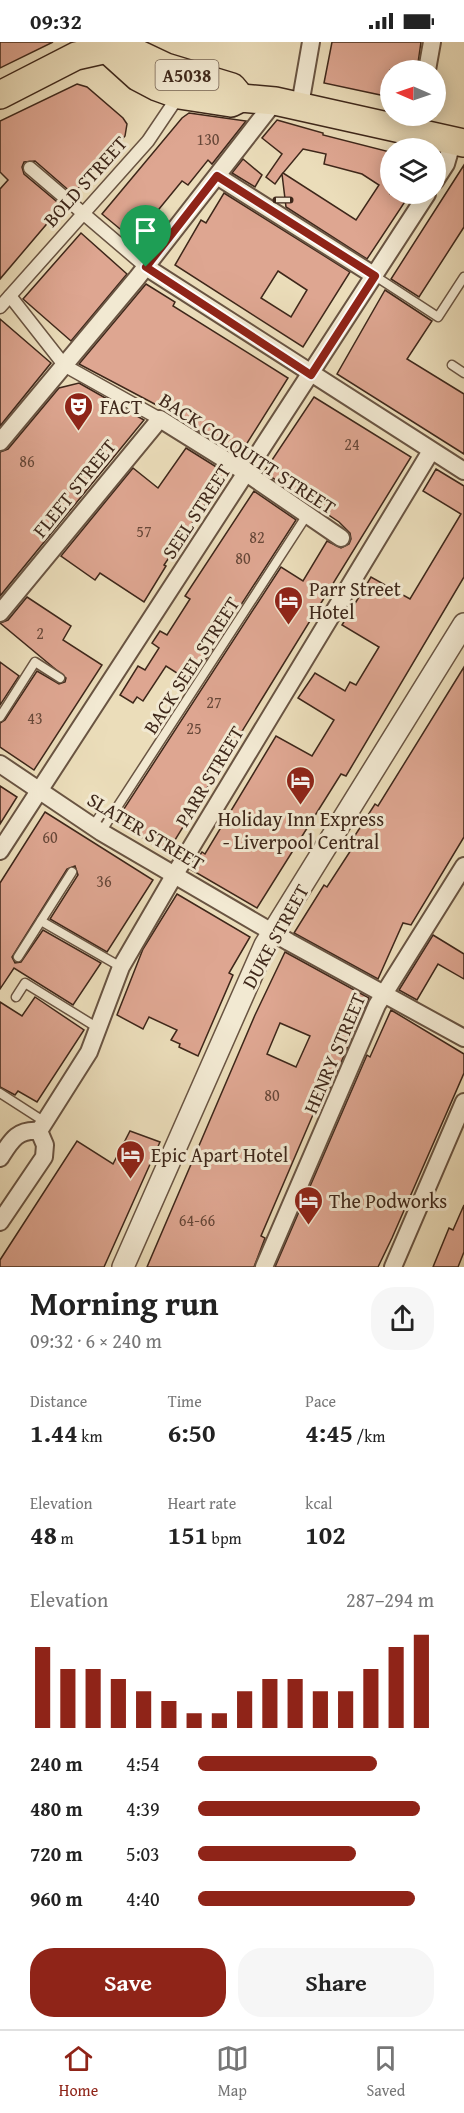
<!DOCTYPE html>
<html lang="en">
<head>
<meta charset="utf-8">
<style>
  :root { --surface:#fff; --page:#f6f6f6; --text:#222; --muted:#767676; --line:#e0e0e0; --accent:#8f2418 }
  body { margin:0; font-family:"Gentium Book Plus",serif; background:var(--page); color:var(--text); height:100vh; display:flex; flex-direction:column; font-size:22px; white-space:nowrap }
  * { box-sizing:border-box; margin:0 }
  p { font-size:20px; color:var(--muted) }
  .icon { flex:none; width:33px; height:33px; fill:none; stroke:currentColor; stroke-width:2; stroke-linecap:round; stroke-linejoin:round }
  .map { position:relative; height:1225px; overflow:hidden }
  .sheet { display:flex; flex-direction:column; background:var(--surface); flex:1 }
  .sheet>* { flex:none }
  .needle { width:39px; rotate:272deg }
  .controls { position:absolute; left:380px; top:18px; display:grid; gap:12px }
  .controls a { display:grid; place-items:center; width:66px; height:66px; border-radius:50%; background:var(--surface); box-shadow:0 3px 15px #0003; font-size:30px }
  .pin { position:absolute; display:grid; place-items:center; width:51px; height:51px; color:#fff; margin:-62px -26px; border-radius:50% 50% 50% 0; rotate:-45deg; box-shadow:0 0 6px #0007 }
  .pin .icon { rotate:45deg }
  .round { display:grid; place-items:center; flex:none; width:63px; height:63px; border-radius:24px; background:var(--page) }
  .overview { display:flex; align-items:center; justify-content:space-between; height:102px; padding:0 30px }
  h1 { font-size:33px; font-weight:700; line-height:45px }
  .stats { display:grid; grid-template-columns:repeat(3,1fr); gap:9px; height:102px; padding:6px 30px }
  .stats div { display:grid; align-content:center }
  .stats b { font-size:26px; font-weight:700 }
  .stats small { font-size:16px; font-weight:400 }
  .stats p { font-size:16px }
  .chart { height:168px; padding:12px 30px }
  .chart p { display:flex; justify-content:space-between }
  .chart svg { width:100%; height:108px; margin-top:6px; stroke:var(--accent); stroke-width:6 }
  .action { display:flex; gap:12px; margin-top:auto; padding:12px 30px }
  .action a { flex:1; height:69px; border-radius:24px; background:var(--accent); color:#fff; font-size:24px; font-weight:700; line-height:69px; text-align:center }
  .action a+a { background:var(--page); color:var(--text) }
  ul { padding:0 30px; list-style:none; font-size:20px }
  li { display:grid; grid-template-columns:96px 72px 1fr; align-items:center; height:45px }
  li i { height:15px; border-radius:8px; background:var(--accent) }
  .status { display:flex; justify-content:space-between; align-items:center; height:42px; padding:0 30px; background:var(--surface); direction:ltr }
  .status svg { height:16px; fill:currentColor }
  .tabs { display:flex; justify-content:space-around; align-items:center; height:84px; border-top:2px solid var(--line); background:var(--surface); font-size:16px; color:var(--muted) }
  .tabs a { display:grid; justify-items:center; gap:3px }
  .tabs .active { color:var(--accent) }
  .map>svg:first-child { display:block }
  .building { fill:#dea691; stroke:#3e271a; stroke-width:1.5; fill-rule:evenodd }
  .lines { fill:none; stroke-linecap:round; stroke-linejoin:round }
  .service-casing { stroke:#695442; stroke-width:11 }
  .pedestrian-casing { stroke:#695442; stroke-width:15 }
  .minor-casing { stroke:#695442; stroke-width:20 }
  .tertiary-casing { stroke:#695442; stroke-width:24 }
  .primary-casing { stroke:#3e271a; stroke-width:30 }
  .service { stroke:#f2e9d2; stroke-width:8 }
  .pedestrian { stroke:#f2e9d2; stroke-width:12 }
  .minor { stroke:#f2e9d2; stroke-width:16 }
  .tertiary { stroke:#f2e9d2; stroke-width:21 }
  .primary { stroke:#ebddba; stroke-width:27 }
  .rail-casing { stroke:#3e271a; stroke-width:7 }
  .rail { stroke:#f2e9d2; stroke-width:4.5; stroke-dasharray:14; stroke-linecap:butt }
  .route-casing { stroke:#fff; stroke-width:12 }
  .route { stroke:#8f2418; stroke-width:8 }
  .labels { text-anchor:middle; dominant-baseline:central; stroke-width:6; stroke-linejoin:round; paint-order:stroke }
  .number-label { font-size:16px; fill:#664738 }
  .shield { fill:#f2e9d2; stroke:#746151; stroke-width:1.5 }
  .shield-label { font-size:18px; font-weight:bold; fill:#3e271a }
  .street-label { font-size:20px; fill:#3e271a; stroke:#f2e9d2 }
  .poi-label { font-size:20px; fill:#3e271a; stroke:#f2e9d2; text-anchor:start }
</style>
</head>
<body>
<div class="status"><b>09:32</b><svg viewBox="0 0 49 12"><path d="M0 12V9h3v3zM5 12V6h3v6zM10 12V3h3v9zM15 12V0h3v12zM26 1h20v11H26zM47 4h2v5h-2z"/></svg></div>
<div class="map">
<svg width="464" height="1225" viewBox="0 0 464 1225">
  <rect width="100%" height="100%" fill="#ebddba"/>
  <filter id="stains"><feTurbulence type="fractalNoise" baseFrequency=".00333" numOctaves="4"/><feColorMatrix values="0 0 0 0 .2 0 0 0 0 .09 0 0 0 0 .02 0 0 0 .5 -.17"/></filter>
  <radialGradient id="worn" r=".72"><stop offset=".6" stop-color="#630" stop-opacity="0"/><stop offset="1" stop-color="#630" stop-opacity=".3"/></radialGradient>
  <g class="building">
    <path d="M 0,0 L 53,0 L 0,26 Z"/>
    <path d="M 332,0 L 421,0 L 417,28 L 390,28 L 390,55 L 324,41 Z"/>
    <path d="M 77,42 L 87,45 L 123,76 L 127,82 L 125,94 L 73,152 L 35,119 L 24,120 L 22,125 L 24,132 L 62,164 L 0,237 L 0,147 L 8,138 L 0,130 L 0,79 Z"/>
    <path d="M 189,71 L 246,79 L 212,122 L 208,118 L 188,143 L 182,139 L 150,178 L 153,181 L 151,184 L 156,190 L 143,206 L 102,172 L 182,76 Z"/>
    <path d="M 277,78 L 323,91 L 323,93 L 390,110 L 390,152 L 410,152 L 367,217 L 286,165 L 282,132 L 275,142 L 266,135 L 282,112 L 262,96 ZM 303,107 L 326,112 L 324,122 L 362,132 L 379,143 L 356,178 L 283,131 Z"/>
    <path d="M 243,117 L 262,133 L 255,145 L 232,131 Z"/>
    <path d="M 464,123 L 464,185 L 419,255 L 391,237 Z"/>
    <path d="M 224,151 L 350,230 L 303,305 L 175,223 L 201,178 L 206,181 ZM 278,229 L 307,248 L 291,275 L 261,256 Z"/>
    <path d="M 81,191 L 127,232 L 71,299 L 23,257 Z"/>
    <path d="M 146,242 L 175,260 L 173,264 L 288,336 L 239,414 L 166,368 L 79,322 Z"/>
    <path d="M 385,248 L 432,279 L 407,317 L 464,352 L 464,412 L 337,332 Z"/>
    <path d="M 0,277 L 51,321 L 0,384 Z"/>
    <path d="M 79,341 L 144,378 L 0,554 L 0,410 L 8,407 L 59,346 Z"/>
    <path d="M 314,355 L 411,415 L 167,811 L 120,782 L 118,776 L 281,525 L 303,539 L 327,499 L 341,506 L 349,502 L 351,497 L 350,491 L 339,480 L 264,430 Z"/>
    <path d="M 186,406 L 226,431 L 164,523 L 166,524 L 144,560 L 100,531 L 95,538 L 61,514 L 133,426 L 158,446 Z"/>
    <path d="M 436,427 L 464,444 L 464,535 L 346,734 L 341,732 L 257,866 L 190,827 L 202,810 L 205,812 L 276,694 L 312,714 L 334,678 L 298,656 L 315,631 L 345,649 L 350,640 L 356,643 L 379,605 L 342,583 L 371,535 L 410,557 L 461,472 L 423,449 Z"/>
    <path d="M 254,449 L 296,478 L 191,640 L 166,624 L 143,659 L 137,655 L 133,661 L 120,653 L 138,624 L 145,628 L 159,606 L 152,601 L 160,589 L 167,593 L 190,557 L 185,554 Z"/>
    <path d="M 27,555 L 71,584 L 63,598 L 102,623 L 34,728 L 0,705 L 0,681 L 5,678 L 37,629 L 59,642 L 65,640 L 66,636 L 0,581 L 8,578 Z"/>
    <path d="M 0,620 L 19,634 L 0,663 Z"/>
    <path d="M 464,625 L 464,795 L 411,883 L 403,881 L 378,937 L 294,891 L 324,843 L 327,845 L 351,808 L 347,806 L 375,762 L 378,764 Z"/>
    <path d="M 0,744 L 17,755 L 0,782 Z"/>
    <path d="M 45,770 L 153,838 L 107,910 L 50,877 L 78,833 L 75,824 L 67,827 L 12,915 L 15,921 L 21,920 L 43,888 L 101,921 L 73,963 L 14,926 L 0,947 L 0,841 Z"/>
    <path d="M 177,852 L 250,895 L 229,931 L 233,933 L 198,1014 L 179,1005 L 180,1002 L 171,998 L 177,988 L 149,975 L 143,987 L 117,973 L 143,907 Z"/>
    <path d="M 433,893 L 464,912 L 464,937 L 438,922 L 417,958 L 399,948 Z"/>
    <path d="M 285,910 L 369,956 L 323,1062 L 318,1061 L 261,1194 L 265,1196 L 254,1225 L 147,1225 L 255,973 ZM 280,981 L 310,994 L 296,1025 L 267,1012 Z"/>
    <path d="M 35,955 L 84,988 L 37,1060 L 18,1049 L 15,1053 L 0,1045 L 0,960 L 22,974 Z"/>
    <path d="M 391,968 L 464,1012 L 464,1031 L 392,1196 L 378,1225 L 275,1225 L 367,1013 L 370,1015 Z"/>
    <path d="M 130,1089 L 160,1100 L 104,1225 L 0,1225 L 0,1218 L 77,1099 L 113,1122 Z"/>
    <path d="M 464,1163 L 464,1210 L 458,1225 L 433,1225 L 449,1186 L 453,1188 Z"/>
  </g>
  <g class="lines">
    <defs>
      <g id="service">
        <path d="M 375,234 L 438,275 L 464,235"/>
        <path d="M 452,323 L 464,331"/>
        <path d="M 0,675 L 35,620 L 60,636"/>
        <path d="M 93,784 L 101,772"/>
        <path d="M 101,790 L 307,473"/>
        <path d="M 41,879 L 121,925"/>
        <path d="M 18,915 L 72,830"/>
        <path d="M 16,955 L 25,941 L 98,986"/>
        <path d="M 0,1051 L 45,1080"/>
      </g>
      <g id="pedestrian">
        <path d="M 30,126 L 146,225"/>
        <path d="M 10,254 L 61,319"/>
        <path d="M 0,265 L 148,99 L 179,53"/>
        <path d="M 69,326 L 160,377"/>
      </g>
      <g id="minor">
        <path d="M 427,28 L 432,0"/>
        <path d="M 300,63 L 311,0"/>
        <path d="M 217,134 L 375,234"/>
        <path d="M 435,139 L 446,122 L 453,98"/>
        <path d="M 146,225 L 464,429"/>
        <path d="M 0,400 L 137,236 L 275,59"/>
        <path d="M 0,571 L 160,377 L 245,430 L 341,496"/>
        <path d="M 0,722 L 101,790 L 289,900 L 464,996"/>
        <path d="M 0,809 L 427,152"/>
        <path d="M 39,1089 L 89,1010 L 121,925 L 175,832 L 431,409"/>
        <path d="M 0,1116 C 11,1099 17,1087 39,1089 L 45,1103 L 44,1115 L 0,1180"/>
        <path d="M 264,1225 L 377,963 L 464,824"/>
        <path d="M 393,1225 L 464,1060"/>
      </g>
      <path id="tertiary" d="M 123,1225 L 265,903 L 464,582"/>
      <g id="primary">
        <path d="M 107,7 L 138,35 L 157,45 L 179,53 L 231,61 L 241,56 L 275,59 L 464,101"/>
        <path d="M 0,53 L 76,14 L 107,7 L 130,8 L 166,25 L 232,45 L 237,51"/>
      </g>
    </defs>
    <use href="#service" class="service-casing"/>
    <use href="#pedestrian" class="pedestrian-casing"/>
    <use href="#minor" class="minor-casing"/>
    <use href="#tertiary" class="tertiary-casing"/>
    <use href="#primary" class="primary-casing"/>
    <use href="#service" class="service"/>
    <use href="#pedestrian" class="pedestrian"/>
    <use href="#minor" class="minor"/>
    <use href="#tertiary" class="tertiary"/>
    <use href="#primary" class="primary"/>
    <defs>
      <path id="rail" d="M 276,158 L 290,158"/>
    </defs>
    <use href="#rail" class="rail-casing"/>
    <use href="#rail" class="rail"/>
  </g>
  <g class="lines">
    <defs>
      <path id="route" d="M 217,134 L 375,234 L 311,333 L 146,225 Z"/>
    </defs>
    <use href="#route" class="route-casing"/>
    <use href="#route" class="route"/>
  </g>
  <defs>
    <symbol id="theatre-pin" viewBox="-11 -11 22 30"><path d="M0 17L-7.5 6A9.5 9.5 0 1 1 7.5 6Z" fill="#8f2418" stroke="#f2e9d2"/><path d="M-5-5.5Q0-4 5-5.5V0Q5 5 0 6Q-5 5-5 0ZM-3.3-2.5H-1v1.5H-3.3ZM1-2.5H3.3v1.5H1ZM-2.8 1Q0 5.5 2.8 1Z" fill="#fff"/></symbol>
    <symbol id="hotel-pin" viewBox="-11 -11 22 30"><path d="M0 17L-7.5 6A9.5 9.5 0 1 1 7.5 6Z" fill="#8f2418" stroke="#f2e9d2"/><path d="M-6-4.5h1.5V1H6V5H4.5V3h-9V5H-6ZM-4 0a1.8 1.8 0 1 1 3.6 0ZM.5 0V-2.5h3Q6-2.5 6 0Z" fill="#fff"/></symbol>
  </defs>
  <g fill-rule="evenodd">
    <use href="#theatre-pin" x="62" y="348" width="33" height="45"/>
    <use href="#hotel-pin" x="272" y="542" width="33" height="45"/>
    <use href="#hotel-pin" x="284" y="722" width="33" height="45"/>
    <use href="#hotel-pin" x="114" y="1096" width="33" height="45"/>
    <use href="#hotel-pin" x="292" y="1142" width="33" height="45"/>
  </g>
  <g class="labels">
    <g class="number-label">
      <text x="208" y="97">130</text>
      <text x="352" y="402">24</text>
      <text x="27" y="419">86</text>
      <text x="144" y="489">57</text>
      <text x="257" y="495">82</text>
      <text x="243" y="516">80</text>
      <text x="40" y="591">2</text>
      <text x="214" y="660">27</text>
      <text x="35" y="676">43</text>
      <text x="194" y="686">25</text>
      <text x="50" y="795">60</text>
      <text x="104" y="839">36</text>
      <text x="272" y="1053">80</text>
      <text x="197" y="1178">64-66</text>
    </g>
    <rect class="shield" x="155.5" y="18" width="63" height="30" rx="4.5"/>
    <g class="shield-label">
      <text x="187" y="33">A5038</text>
    </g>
    <g class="street-label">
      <text transform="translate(85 139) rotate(-48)">BOLD STREET</text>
      <text transform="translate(248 411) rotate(33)">BACK COLQUITT STREET</text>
      <text transform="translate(74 446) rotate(-51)">FLEET STREET</text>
      <text transform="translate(196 469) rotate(-57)">SEEL STREET</text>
      <text transform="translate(191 623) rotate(-57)">BACK SEEL STREET</text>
      <text transform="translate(209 734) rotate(-59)">PARR STREET</text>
      <text transform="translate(146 789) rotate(31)">SLATER STREET</text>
      <text transform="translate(275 894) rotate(-61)">DUKE STREET</text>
      <text transform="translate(334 1011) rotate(-67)">HENRY STREET</text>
    </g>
    <g class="poi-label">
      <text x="100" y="364">FACT</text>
      <text x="309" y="546">Parr Street<tspan x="309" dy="23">Hotel</tspan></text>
      <text x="301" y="776" text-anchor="middle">Holiday Inn Express<tspan x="301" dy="23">- Liverpool Central</tspan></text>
      <text x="151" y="1112">Epic Apart Hotel</text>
      <text x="329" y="1158">The Podworks</text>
    </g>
  </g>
  <rect width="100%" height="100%" filter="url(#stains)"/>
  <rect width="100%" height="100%" fill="url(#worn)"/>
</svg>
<div class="controls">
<a><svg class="needle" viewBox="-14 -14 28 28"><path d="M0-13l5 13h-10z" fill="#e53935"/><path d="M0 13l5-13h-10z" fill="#767676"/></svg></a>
<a><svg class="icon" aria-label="layers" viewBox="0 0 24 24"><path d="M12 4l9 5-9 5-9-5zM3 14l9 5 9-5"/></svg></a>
</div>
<div class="pin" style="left:146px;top:225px;background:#1e9e55"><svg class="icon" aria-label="arrive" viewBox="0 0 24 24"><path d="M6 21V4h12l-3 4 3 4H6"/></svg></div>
</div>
<section class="sheet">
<div class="overview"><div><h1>Morning run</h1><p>09:32 · 6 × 240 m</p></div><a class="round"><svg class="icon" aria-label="share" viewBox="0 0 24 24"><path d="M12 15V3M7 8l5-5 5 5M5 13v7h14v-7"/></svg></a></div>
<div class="stats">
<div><p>Distance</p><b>1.44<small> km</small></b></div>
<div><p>Time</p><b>6:50</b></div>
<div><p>Pace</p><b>4:45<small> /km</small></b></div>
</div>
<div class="stats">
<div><p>Elevation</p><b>48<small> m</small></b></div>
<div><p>Heart rate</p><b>151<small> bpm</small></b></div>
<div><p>kcal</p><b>102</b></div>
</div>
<div class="chart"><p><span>Elevation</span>287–294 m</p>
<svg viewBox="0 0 160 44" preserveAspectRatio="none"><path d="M5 44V11M15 44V20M25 44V20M35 44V24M45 44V29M55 44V33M65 44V38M75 44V38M85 44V29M95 44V24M105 44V24M115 44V29M125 44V29M135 44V20M145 44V11M155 44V6"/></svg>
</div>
<ul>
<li><b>240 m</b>4:54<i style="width:76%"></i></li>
<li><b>480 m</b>4:39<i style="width:94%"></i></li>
<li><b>720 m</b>5:03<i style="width:67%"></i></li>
<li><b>960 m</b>4:40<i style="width:92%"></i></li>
</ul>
<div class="action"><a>Save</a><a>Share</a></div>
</section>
<nav class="tabs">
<a class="active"><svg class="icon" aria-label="home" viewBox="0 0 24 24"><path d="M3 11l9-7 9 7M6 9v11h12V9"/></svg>Home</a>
<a><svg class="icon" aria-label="map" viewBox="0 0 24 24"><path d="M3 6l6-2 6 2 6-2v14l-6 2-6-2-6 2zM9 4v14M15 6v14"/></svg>Map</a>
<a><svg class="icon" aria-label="saved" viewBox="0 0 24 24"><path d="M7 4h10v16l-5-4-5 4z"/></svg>Saved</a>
</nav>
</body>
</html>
